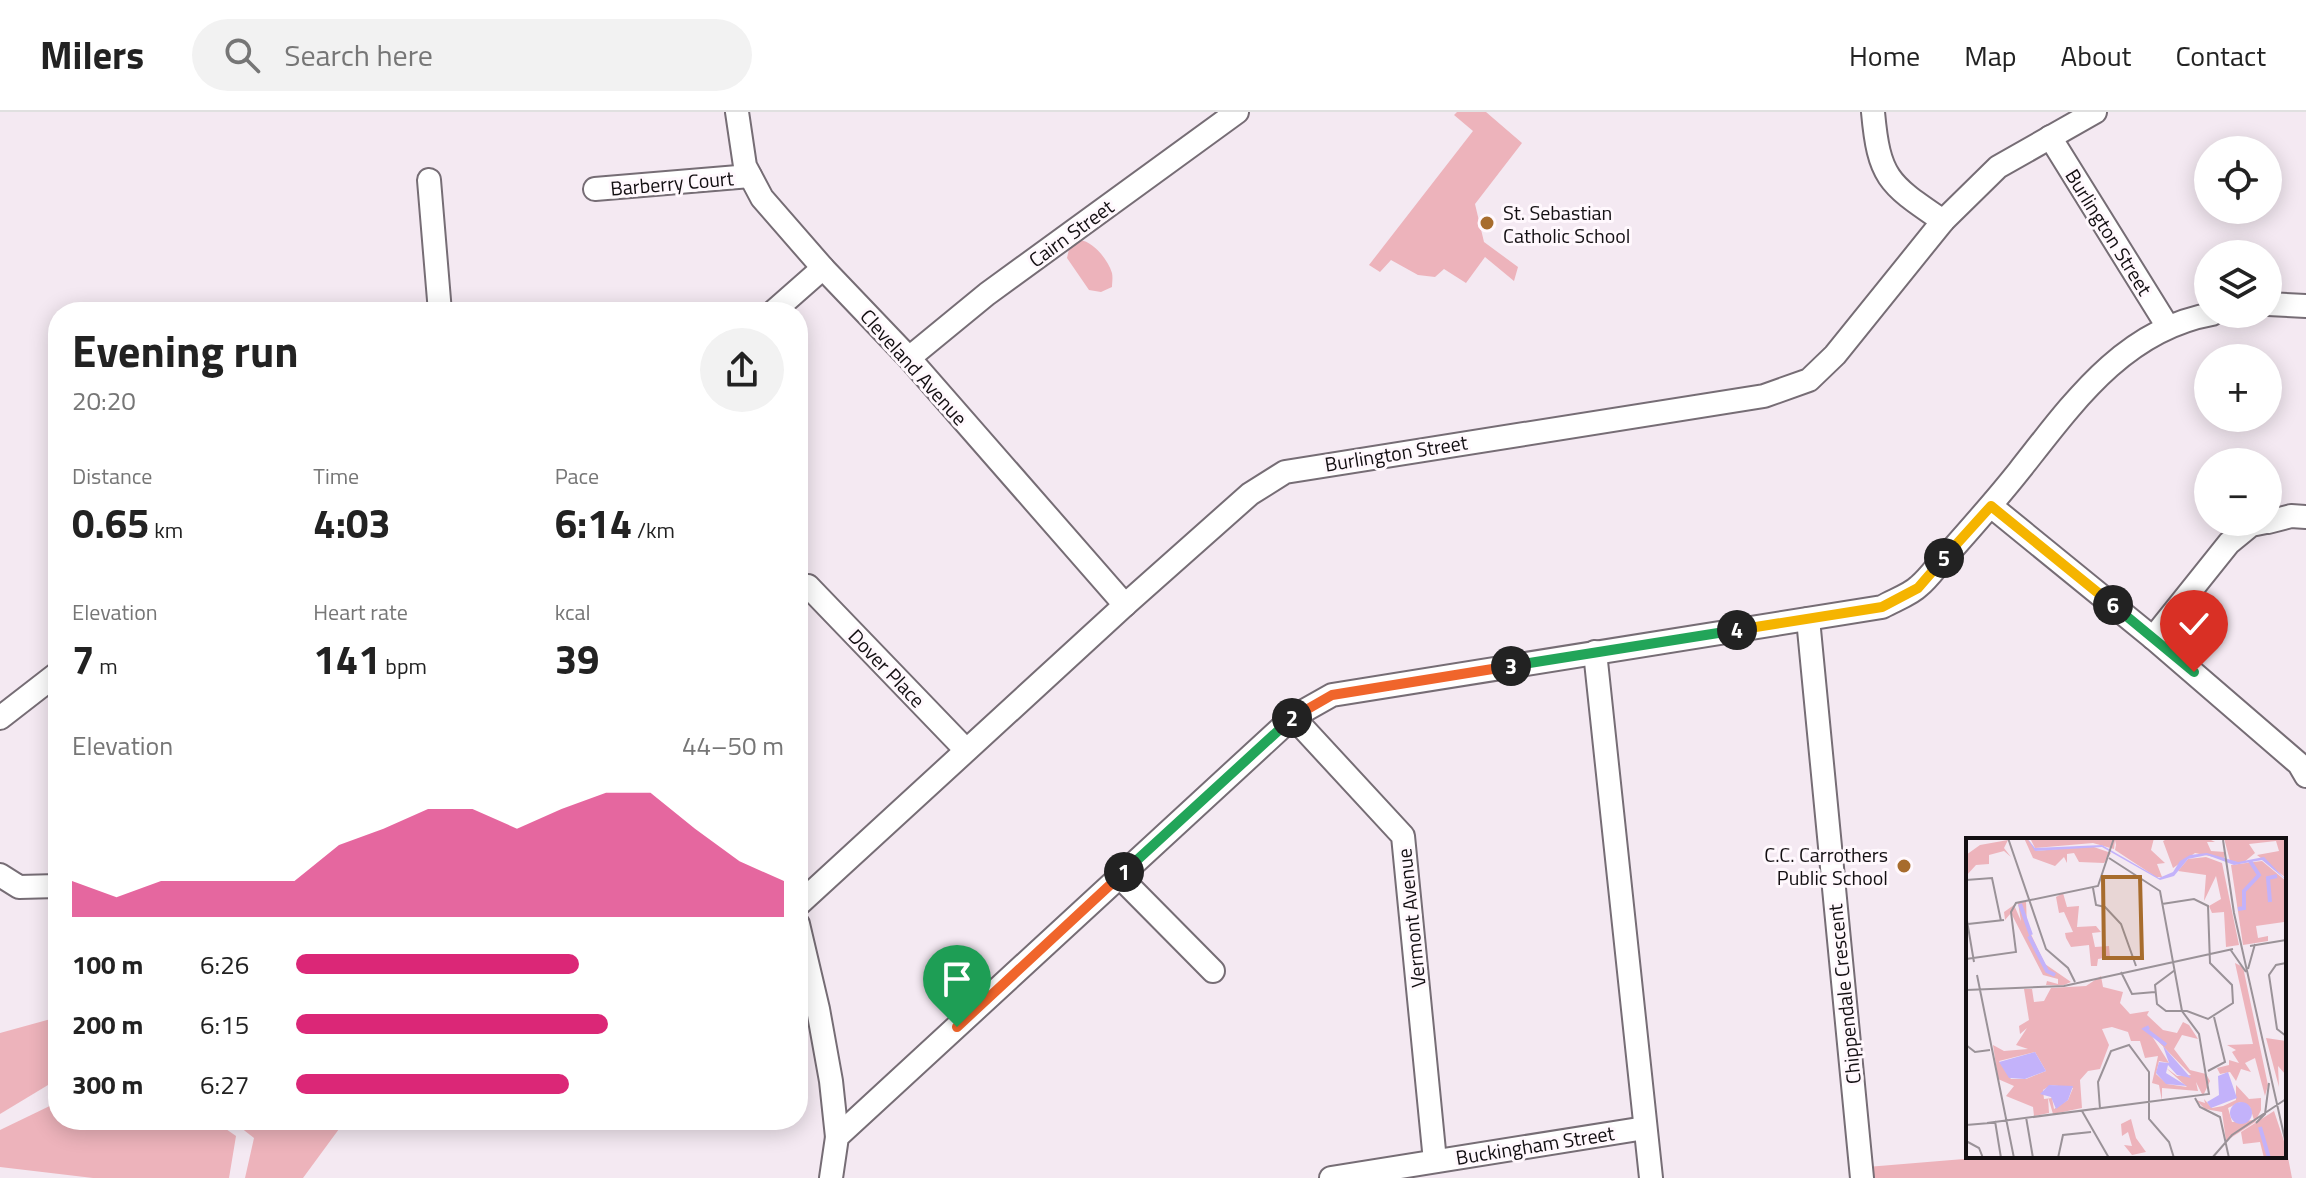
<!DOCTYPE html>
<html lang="en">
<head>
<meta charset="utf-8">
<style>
  :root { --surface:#fff; --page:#f2f2f2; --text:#222; --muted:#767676; --line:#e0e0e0; --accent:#db2777 }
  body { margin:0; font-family:"Titillium Web",sans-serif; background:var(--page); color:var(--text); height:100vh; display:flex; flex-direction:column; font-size:30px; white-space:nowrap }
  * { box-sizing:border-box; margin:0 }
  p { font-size:26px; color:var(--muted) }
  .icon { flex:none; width:44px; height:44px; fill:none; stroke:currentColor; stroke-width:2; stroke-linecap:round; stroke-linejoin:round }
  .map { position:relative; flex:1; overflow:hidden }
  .drawer { position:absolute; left:48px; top:190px; width:760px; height:828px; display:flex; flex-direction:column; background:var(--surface); border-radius:32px; box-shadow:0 4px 20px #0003 }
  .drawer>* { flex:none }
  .controls { position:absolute; left:2194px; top:24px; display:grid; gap:16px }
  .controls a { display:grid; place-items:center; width:88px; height:88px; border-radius:50%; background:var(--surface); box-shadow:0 4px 20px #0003; font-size:40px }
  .pin { position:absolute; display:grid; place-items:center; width:68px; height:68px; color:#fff; margin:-82px -34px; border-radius:50% 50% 50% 0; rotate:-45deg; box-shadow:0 0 8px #0007 }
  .pin .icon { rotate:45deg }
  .km { position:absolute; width:40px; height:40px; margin:-20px; border-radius:50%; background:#222; color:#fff; font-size:22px; line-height:40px; text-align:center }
  .round { display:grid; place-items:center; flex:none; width:84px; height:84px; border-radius:42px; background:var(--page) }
  .headline { display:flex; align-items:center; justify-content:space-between; height:136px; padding:0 24px }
  h1 { font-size:44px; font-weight:700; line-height:60px }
  .stats { display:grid; grid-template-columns:repeat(3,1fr); gap:12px; height:136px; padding:8px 24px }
  .stats div { display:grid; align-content:center }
  .stats b { font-size:40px; font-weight:700 }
  .stats small { font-size:22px; font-weight:400 }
  .stats p { font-size:22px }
  .chart { height:224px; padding:16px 24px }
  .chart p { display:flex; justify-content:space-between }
  .chart svg { width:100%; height:144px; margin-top:8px; fill:var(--accent); opacity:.7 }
  ul { padding:0 24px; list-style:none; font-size:26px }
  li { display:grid; grid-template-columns:128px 96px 1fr; align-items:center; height:60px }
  li i { height:20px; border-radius:10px; background:var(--accent) }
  header { display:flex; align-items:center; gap:48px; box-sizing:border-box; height:112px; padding:0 40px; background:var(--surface); border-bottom:2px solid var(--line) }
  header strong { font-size:38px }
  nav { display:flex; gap:44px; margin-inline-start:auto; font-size:28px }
  .search { width:560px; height:72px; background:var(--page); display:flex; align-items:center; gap:20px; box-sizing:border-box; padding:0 28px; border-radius:44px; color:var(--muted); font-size:30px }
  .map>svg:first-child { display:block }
  .green { fill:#edb3bb }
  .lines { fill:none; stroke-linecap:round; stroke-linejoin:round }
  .minor-casing { stroke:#766d75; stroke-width:26 }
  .minor { stroke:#fff; stroke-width:22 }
  .split-1-casing { stroke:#fff; stroke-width:16 }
  .split-2-casing { stroke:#fff; stroke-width:16 }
  .split-3-casing { stroke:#fff; stroke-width:16 }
  .split-4-casing { stroke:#fff; stroke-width:16 }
  .split-5-casing { stroke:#fff; stroke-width:16 }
  .split-6-casing { stroke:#fff; stroke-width:16 }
  .split-7-casing { stroke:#fff; stroke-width:16 }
  .split-1 { stroke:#f0652b; stroke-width:10 }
  .split-2 { stroke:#22a559; stroke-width:10 }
  .split-3 { stroke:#f0652b; stroke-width:10 }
  .split-4 { stroke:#22a559; stroke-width:10 }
  .split-5 { stroke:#f5b400; stroke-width:10 }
  .split-6 { stroke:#f5b400; stroke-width:10 }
  .split-7 { stroke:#22a559; stroke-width:10 }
  .poi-dot { fill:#a76c2d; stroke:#fff8fd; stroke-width:3 }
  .labels { text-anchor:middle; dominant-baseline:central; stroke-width:6; stroke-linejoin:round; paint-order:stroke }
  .street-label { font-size:20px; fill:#130f12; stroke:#fff8fd }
  .poi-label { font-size:20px; fill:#130f12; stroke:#fff8fd; text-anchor:start }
  .inset-river { fill:none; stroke:#c3b2fa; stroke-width:4 }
  .inset-road { fill:none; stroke:#9a9298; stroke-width:2 }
  .view { fill:#a76c2d; fill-opacity:0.15; stroke:#a76c2d; stroke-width:4 }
  .inset-edge { fill:none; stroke:#130f12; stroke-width:4 }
</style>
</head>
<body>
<header>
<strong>Milers</strong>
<div class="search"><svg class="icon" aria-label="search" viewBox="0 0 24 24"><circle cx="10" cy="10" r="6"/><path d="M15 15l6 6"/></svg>Search here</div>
<nav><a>Home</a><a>Map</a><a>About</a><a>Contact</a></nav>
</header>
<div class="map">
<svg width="2306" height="1066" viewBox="0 0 2306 1066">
  <rect width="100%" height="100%" fill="#f4e9f2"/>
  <g class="green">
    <path d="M 1457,0 L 1486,0 L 1522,31 L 1475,92 L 1484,130 L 1518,155 L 1514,169 L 1485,145 L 1466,171 L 1444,157 L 1435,165 L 1418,163 L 1391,148 L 1380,160 L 1369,153 L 1473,19 L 1454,3 Z"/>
    <path d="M 1080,128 C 1094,130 1108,148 1112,161 C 1113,166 1112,171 1112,175 L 1101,180 L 1089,178 L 1067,146 L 1069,137 Z"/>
    <path d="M 58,905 L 58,967 L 0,1002 L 0,921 Z"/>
    <path d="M 58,990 L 58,1008 L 213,1008 L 236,1024 L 229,1066 L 93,1066 L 0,1055 L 0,1018 Z"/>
    <path d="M 231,1008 L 377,1008 L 339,1017 L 303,1066 L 245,1066 L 254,1026 Z"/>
    <path d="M 2284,1025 L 2292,1066 L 1869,1066 L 1867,1055 L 1976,1046 L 1977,1044 L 2284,1044 Z"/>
  </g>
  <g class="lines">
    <defs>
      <g id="minor">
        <path d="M 737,0 L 745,54 L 762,86 L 823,156 L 909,246 L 1125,493"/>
        <path d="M 1873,0 C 1879,67 1889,72 1943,109"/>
        <path d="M 2050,25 L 2168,215"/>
        <path d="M 429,68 L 440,200"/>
        <path d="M 595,77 L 750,64"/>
        <path d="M 2268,192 L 2306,194"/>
        <path d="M 773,200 L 823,156"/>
        <path d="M 909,246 L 987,182 L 1237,0"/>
        <path d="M 1991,394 L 2153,526 L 2299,652 L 2306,664"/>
        <path d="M 2268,410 L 2291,404 L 2306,405"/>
        <path d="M 808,474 L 966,638"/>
        <path d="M 1808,507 L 1862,1066"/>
        <path d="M 2153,526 L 2229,431 L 2251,413 L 2266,410"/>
        <path d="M 1595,540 L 1651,1066"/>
        <path d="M 1293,605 L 1403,724 L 1435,1049"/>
        <path d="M 0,606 L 58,561"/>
        <path d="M 0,763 L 19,775 L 58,774"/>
        <path d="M 1119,764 L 1213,859"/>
        <path d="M 798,793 L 1125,493 L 1250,382 L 1285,360 L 1764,284 L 1809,268 L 1835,243 L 1943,109 L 1998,55 L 2095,0"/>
        <path d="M 798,812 L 818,897 L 831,969 L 837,1025"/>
        <path d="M 831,1066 L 837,1025 L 1293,605 L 1332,583 L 1882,495 C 1894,488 1910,483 1919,474 C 1930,465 1938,452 1948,442 C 1972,415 1996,388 2019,359 C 2072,292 2123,218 2212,202"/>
        <path d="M 1331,1066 L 1645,1016"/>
      </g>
    </defs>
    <use href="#minor" class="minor-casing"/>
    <use href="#minor" class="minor"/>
  </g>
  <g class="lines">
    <defs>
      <path id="split-1" d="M 957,915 L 1124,760"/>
      <path id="split-2" d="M 1124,760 L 1292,606"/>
      <path id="split-3" d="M 1292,606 L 1332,583 L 1511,554"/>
      <path id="split-4" d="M 1511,554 L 1737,518"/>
      <path id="split-5" d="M 1737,518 L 1882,495 L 1918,476 L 1944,446"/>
      <path id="split-6" d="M 1944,446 L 1991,394 L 2113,493"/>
      <path id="split-7" d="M 2113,493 L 2194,560"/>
    </defs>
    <use href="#split-1" class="split-1-casing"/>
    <use href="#split-2" class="split-2-casing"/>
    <use href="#split-3" class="split-3-casing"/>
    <use href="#split-4" class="split-4-casing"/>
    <use href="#split-5" class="split-5-casing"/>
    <use href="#split-6" class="split-6-casing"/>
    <use href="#split-7" class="split-7-casing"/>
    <use href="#split-1" class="split-1"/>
    <use href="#split-2" class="split-2"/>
    <use href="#split-3" class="split-3"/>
    <use href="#split-4" class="split-4"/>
    <use href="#split-5" class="split-5"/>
    <use href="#split-6" class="split-6"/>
    <use href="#split-7" class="split-7"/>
  </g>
  <g class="poi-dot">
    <circle cx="1487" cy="111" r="8"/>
    <circle cx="1904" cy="754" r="8"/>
  </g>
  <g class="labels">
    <g class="street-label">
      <text transform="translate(672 71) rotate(-5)">Barberry Court</text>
      <text transform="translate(2109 120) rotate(58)">Burlington Street</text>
      <text transform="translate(1071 121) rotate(-36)">Cairn Street</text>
      <text transform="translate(914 255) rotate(48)">Cleveland Avenue</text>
      <text transform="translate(1396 341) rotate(-9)">Burlington Street</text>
      <text transform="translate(887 556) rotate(46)">Dover Place</text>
      <text transform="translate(1411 806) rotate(-96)">Vermont Avenue</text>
      <text transform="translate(1844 882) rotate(-96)">Chippendale Crescent</text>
      <text transform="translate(1535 1033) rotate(-9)">Buckingham Street</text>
    </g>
    <g class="poi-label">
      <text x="1503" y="100">St. Sebastian<tspan x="1503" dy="23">Catholic School</tspan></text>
      <text x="1888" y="742" text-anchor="end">C.C. Carrothers<tspan x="1888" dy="23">Public School</tspan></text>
    </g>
  </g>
  <g transform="translate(1966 726)">
    <rect width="320" height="320" fill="#f4e9f2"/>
    <path d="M 58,0 L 61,0 L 70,13 L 125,8 L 145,15 L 138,25 L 113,24 L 108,15 L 101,16 L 101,25 L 98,19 L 89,28 L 67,20 ZM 64,0 L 188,0 L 185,12 L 199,25 L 191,26 L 196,39 L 190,39 L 149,12 L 150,7 L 149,2 L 148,11 L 127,5 L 69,10 ZM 203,0 L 241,0 L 249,4 L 241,4 L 245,13 L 259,14 L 258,21 L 229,15 L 207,30 L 197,3 ZM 258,0 L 320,0 L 320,40 L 291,17 L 313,13 L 310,3 L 283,6 L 289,15 L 277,25 L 264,23 ZM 42,2 L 38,10 L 45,19 L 38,13 L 23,17 L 23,26 L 10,27 L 0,38 L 0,17 L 14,7 ZM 240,19 L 256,25 L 273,107 L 260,109 L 258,74 L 246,75 L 243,68 L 255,61 L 250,38 L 238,63 L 240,37 L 212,33 L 222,21 ZM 296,23 L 320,43 L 320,75 L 318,84 L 290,88 L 292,100 L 302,98 L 302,103 L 277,107 L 265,27 ZM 97,55 L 101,69 L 113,68 L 111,89 L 130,88 L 135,94 L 126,95 L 129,109 L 143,108 L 144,119 L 132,121 L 131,128 L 125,128 L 123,107 L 105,109 L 100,100 L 99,95 L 107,94 L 98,74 L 93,75 L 90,59 ZM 60,63 L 61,88 L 79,126 L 105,144 L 98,147 L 80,147 L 81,143 L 92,146 L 92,141 L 77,137 L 45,75 L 39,82 L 38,74 L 48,67 L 55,83 L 52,65 ZM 269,125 L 277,129 L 302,247 L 299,258 L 289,220 L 279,225 L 285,234 L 275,231 L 270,243 L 264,234 L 254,236 L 251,230 L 263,227 L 263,222 L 273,225 L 266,214 L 270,212 L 261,207 L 287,206 ZM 135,138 L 137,149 L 157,154 L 154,165 L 164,176 L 183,173 L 181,177 L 197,192 L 211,195 L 217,184 L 223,187 L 232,201 L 216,197 L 208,211 L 224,232 L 240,236 L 244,243 L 237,258 L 230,244 L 232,253 L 196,250 L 196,263 L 193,247 L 186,245 L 192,218 L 179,220 L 174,203 L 165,203 L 162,194 L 146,189 L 136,191 L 143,207 L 134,231 L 122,233 L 114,242 L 116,270 L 87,276 L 82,259 L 83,275 L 68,278 L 67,269 L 40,258 L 48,248 L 32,241 L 27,207 L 38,213 L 62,211 L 50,207 L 61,190 L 54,196 L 53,188 L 63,182 L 58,151 L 66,151 L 68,164 L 78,163 L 85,150 L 120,148 ZM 184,195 L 225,237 L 211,238 L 199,229 L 221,249 L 201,246 L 190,236 L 193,223 L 203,225 ZM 69,214 L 80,233 L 60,241 L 45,241 L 33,223 ZM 85,247 L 107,250 L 102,262 L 88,271 L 86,260 L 78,261 L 77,252 ZM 300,200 L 320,203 L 320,237 L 312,228 L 313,249 ZM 270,247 L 283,261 L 295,260 L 295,272 L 289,284 L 260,303 L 256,274 L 239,271 L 230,262 L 239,265 L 238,261 L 246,270 L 257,268 L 270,262 ZM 274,264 L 284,269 L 288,282 L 266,284 L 262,270 ZM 308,273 L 320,309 L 320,320 L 298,320 L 294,304 L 277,306 L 275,294 ZM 165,281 L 170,300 L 180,314 L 166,317 L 158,307 L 166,308 L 162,294 L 156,298 L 155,286 Z" fill="#edb3bb" fill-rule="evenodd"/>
    <path d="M 61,0 L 69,10 L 136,7 L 193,40 L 207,34 L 214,23 L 224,17 L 241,15 L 272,24 L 298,19 L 320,42 L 296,22 L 268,27 L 241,17 L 222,21 L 208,38 L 194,42 L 136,9 L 69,13 ZM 197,208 L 225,240 L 211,237 L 202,227 L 200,235 L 221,248 L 200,246 L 190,235 L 193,224 L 203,225 ZM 69,214 L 80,233 L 59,241 L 43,240 L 33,224 ZM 262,234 L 271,260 L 245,270 L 241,264 L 253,257 L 252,238 ZM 83,247 L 107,248 L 102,262 L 90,271 L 85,259 L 74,256 ZM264 275a11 11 0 1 1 22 0a11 11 0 1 1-22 0Z" fill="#c3b2fa"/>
    <path class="inset-river" d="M 304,64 L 302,40 L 311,38M 54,66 L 65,97M 272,71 L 278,70 L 278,53 L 293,37 L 284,23M 63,98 L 81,133 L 89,137M 183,189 L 179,191 L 200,207M 294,289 L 303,320"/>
    <path class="inset-road" d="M 42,0 L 80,111 L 102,130 L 109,144M 257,2 L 268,75 L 320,306M 0,42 L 26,40 L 35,83M 127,50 L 130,67 L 139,69 L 155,86 L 170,128M 196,66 L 228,61 L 242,68 L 244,125 L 266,147 L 267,165 L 242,181 L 221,173 L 200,173 L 191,166 L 189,147 L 209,132M 0,77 L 8,124M 2,86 L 38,82M 284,108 L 320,102M 264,111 L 280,134M 0,121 L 50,114 L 45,74 L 50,65 L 132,48 L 148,0M 320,125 L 310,127 L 303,137 L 311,191 L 320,198M 282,131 L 289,106M 155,134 L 166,156 L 189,154M 11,137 L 48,320M 0,152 L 98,148 L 267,111M 0,207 L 9,214 L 24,212M 242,233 L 259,224 L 248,179M 229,260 L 234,269 L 254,279 L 263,320M 134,271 L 132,244 L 145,213 L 163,207 L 183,234 L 183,281 L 203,304 L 208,320M 116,273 L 143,320M 60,279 L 67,320M 29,283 L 35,320M 21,285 L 243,256 L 233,196 L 216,173 L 194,53 L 143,20M 290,285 L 299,276 L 303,245M 0,287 L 24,285M 0,303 L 13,310 L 17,320M 92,320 L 97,297 L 125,294M 246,320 L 266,297 L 320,261"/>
    <path class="view" d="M 137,39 L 174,39 L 176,120 L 138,120 Z"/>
    <rect width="320" height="320" class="inset-edge"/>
  </g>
</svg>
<div class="controls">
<a><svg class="icon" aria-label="locate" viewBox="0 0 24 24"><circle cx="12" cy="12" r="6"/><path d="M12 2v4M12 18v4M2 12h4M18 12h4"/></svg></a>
<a><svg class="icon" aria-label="layers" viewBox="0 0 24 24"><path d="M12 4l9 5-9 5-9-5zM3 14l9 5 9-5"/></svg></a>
<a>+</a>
<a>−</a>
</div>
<div class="pin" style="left:957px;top:915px;background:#1e9e55"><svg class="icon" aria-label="arrive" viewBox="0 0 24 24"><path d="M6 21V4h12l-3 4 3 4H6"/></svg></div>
<div class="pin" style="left:2194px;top:560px;background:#d93025"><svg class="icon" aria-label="check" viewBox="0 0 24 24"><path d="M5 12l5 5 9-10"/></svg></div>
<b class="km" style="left:1124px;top:760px">1</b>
<b class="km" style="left:1292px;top:606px">2</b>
<b class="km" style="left:1511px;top:554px">3</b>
<b class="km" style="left:1737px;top:518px">4</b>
<b class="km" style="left:1944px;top:446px">5</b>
<b class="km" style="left:2113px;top:493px">6</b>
<section class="drawer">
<div class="headline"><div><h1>Evening run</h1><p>20:20</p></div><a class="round"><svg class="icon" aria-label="share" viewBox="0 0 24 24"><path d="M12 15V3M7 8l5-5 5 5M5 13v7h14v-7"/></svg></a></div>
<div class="stats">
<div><p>Distance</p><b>0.65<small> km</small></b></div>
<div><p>Time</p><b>4:03</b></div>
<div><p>Pace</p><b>6:14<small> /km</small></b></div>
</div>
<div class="stats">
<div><p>Elevation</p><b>7<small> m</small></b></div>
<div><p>Heart rate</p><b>141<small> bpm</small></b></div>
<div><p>kcal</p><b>39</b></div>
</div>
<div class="chart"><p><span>Elevation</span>44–50 m</p>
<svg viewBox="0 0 160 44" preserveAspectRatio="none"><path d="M0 44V33L10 38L20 33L30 33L40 33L50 33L60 22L70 17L80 11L90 11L100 17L110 11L120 6L130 6L140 17L150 27L160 33V44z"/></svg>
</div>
<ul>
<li><b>100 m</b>6:26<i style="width:58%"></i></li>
<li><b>200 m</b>6:15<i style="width:64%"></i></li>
<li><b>300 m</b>6:27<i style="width:56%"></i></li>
</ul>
</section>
</div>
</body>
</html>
